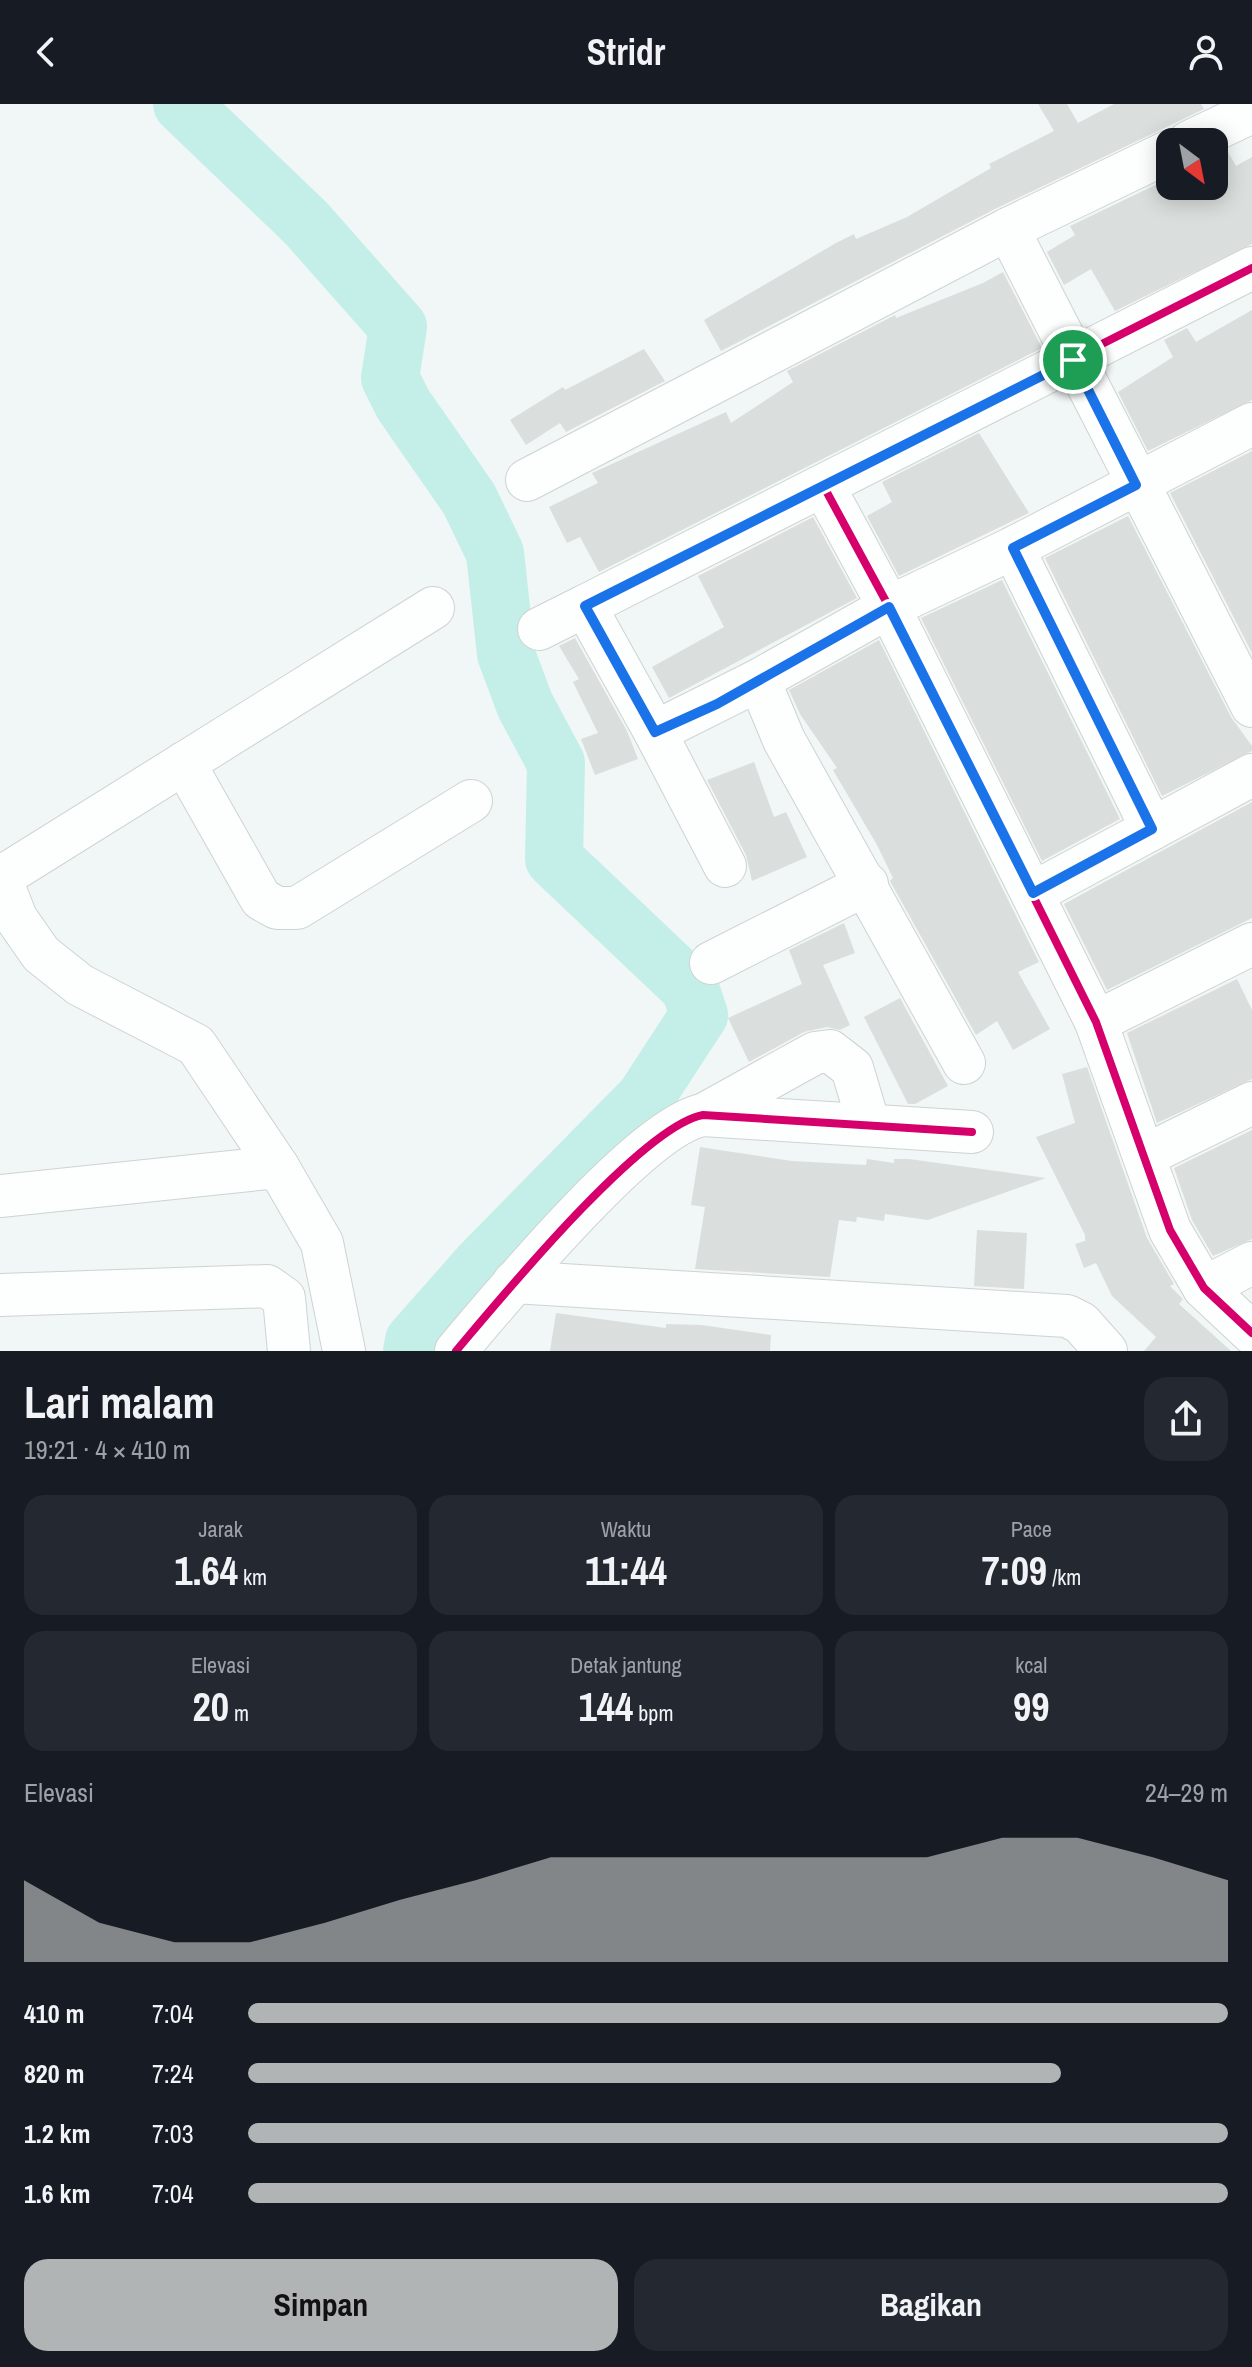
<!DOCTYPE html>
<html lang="id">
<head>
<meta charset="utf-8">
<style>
  :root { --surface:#171b24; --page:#242831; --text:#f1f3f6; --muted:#9ea1a6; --accent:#b1b4b5 }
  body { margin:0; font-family:"Archivo Narrow",sans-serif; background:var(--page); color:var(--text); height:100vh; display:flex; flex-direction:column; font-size:30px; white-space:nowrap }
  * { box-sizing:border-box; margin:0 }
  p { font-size:26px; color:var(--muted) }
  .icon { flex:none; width:44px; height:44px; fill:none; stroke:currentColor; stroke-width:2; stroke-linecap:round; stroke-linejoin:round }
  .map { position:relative; height:1247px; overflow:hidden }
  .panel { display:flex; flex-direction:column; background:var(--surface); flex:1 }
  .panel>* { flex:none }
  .needle { width:52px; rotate:148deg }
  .tools { position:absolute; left:1156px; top:24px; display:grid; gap:16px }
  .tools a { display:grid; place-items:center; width:72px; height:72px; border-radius:16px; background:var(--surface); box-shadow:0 4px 20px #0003; font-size:40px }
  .pin { position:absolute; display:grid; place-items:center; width:68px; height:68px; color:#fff; margin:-34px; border:4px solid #fff; border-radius:50%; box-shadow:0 2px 8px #0007 }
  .round { display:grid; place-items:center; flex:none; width:84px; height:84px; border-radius:24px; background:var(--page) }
  .summary { display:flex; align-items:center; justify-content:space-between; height:136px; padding:0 24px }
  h1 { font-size:44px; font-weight:800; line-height:60px }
  .metrics { display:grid; grid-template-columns:repeat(3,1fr); gap:12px; height:136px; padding:8px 24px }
  .metrics div { display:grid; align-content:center; border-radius:20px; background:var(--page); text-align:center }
  .metrics b { font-size:40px; font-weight:800 }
  .metrics small { font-size:22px; font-weight:400 }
  .metrics p { font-size:22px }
  .chart { height:224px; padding:16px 24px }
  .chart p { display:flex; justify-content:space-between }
  .chart svg { width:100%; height:144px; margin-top:8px; fill:var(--accent); opacity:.7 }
  .button { display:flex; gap:16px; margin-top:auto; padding:16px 24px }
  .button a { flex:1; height:92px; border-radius:24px; background:var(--accent); color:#111; font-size:32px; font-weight:800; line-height:92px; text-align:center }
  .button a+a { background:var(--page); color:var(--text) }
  ul { padding:0 24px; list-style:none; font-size:26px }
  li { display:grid; grid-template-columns:128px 96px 1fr; align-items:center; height:60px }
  li i { height:20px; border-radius:10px; background:var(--accent) }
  header { display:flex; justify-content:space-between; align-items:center; height:104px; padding:0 24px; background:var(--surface); font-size:36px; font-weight:800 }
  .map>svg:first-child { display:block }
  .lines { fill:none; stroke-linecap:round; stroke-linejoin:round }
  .river { stroke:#c4efe8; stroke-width:58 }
  .building { fill:#dadfde }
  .minor-casing { stroke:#ced3d2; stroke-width:44 }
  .minor { stroke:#fdfefe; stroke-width:42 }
  .cycleway-casing { stroke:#fff; stroke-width:13 }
  .cycleway { stroke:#d6006c; stroke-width:8 }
  .route-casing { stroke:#fff; stroke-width:16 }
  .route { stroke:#1a73e8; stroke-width:10 }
</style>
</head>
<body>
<header><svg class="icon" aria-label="back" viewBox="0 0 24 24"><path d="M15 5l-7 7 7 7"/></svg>Stridr<svg class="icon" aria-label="person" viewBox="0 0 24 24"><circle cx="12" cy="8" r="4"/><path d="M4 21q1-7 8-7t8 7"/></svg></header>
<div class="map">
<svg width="1252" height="1247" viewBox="0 0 1252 1247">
  <rect width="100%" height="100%" fill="#f1f7f6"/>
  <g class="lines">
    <path class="river" d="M 182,0 L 306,119 L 398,223 L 390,274 L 403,300 L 469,395 L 495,449 L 506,550 L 525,601 L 556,659 L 554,755 L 690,884 L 699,911 L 645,994 L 481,1161 L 414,1237 L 412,1247"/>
  </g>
  <g class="building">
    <path d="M 1038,0 L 1067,0 L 1078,19 L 1114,0 L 1201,0 L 1204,5 L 997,104 L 721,247 L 704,216 L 836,139 L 854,130 L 856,135 L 907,113 L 991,64 L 989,60 L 1054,27 Z"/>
    <path d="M 1227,46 L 1236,62 L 1252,53 L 1252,140 L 1115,207 L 1091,165 L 1064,181 L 1047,148 L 1075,131 L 1070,122 L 1170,74 L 1170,82 L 1214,82 L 1214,53 Z"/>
    <path d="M 1003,168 L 1042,244 L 599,468 L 580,433 L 567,439 L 549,403 L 598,379 L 592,369 L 726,308 L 731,319 L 793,278 L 787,267 L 895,211 L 896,214 L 983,179 Z"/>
    <path d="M 1252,206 L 1252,296 L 1148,347 L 1118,288 L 1173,253 L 1164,236 L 1187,224 L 1196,238 Z"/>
    <path d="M 644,245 L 665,277 L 566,328 L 560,319 L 526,341 L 510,316 L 563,283 L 565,286 Z"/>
    <path d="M 979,329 L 1029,409 L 899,472 L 867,412 L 892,398 L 882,378 Z"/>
    <path d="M 1252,347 L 1252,549 L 1170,389 Z"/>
    <path d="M 1128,412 L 1231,613 L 1252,642 L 1252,647 L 1162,692 L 1045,454 Z"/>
    <path d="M 813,413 L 857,494 L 669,594 L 652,563 L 724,523 L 698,472 Z"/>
    <path d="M 1002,476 L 1120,715 L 1042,757 L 921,514 Z"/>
    <path d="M 575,534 L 627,627 L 638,655 L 595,671 L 581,635 L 598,629 L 573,578 L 579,575 L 559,542 Z"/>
    <path d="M 879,536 L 1039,858 L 1018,868 L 1050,925 L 1013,946 L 997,917 L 976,931 L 890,777 L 893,774 L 877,741 L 833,666 L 837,664 L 800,610 L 789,586 Z"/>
    <path d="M 754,658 L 774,713 L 786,708 L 807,753 L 752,777 L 746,751 L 707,676 Z"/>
    <path d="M 1252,698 L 1252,814 L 1107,886 L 1064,800 Z"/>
    <path d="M 844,819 L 855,849 L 823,861 L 850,921 L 840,926 L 827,923 L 804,928 L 749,958 L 728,914 L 802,880 L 789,846 Z"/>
    <path d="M 1237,875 L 1252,906 L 1252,975 L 1157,1019 L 1127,929 Z"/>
    <path d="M 900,894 L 948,982 L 915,1000 L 908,1000 L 864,913 Z"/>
    <path d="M 1087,963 L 1147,1134 L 1174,1180 L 1170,1182 L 1183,1195 L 1179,1200 L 1231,1247 L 1144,1247 L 1156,1233 L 1112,1192 L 1096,1159 L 1084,1164 L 1075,1140 L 1085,1137 L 1085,1131 L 1036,1033 L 1075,1019 L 1062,970 Z"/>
    <path d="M 1252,1026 L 1252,1135 L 1213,1152 L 1192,1116 L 1174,1064 Z"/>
    <path d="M 700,1043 L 792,1057 L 866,1061 L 867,1055 L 894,1059 L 894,1055 L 909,1055 L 1046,1074 L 928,1116 L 885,1110 L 884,1117 L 857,1113 L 856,1118 L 839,1116 L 830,1173 L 695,1165 L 705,1103 L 691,1101 Z"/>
    <path d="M 977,1126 L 1027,1129 L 1024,1185 L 974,1182 Z"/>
    <path d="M 556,1209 L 666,1224 L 666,1220 L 702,1221 L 771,1231 L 770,1247 L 550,1247 Z"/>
  </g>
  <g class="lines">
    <defs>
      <g id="minor">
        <path d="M 1189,38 L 1252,8"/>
        <path d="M 1008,125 L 1252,602"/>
        <path d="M 527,376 L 1008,125 L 1170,47"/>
        <path d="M 824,383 L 889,503 L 1096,918 L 1170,1126 L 1204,1184 L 1252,1229"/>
        <path d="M 1013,444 L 1152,725"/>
        <path d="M 539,525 L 585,502"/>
        <path d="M 759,576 L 655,628 L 585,502 L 1252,164"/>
        <path d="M 655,628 L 725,762"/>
        <path d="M 184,659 L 261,795 L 277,804 L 297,804 L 471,697"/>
        <path d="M 0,773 L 16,814 L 41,850 L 80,881 L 196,941 L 278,1063"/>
        <path d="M 0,774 L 433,504"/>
        <path d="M 1033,789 L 1252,671"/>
        <path d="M 711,859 L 867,780"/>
        <path d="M 1096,918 L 1252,840"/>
        <path d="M 964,959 L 784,636 L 759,576 L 889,503 L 1013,444 L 1252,320"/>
        <path d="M 703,1011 L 815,949 L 830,947 L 852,964 L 869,1021"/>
        <path d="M 1144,1052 L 1252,999"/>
        <path d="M 0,1092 L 278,1063 L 322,1139 L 344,1247"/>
        <path d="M 514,1178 L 1067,1212 L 1081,1219 L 1106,1247"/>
        <path d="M 1204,1184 L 1252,1159"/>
        <path d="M 0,1191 L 267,1182 L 284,1194 L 289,1247"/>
        <path d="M 456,1247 C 500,1195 642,1022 703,1011 L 972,1028"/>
      </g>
    </defs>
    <use href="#minor" class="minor-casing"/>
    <use href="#minor" class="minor"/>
    <defs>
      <g id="cycleway">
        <path d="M 824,383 L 889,503 L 1096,918 L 1170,1126 L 1204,1184 L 1252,1229"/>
        <path d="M 759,576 L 655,628 L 585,502 L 1252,164"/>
        <path d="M 456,1247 C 500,1195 642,1022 703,1011 L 972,1028"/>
      </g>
    </defs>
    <use href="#cycleway" class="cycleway-casing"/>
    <use href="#cycleway" class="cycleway"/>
  </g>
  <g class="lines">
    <defs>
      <path id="route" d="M 1073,256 L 1136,381 L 1013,444 L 1152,725 L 1033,789 L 889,503 L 717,600 L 655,628 L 585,502 Z"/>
    </defs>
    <use href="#route" class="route-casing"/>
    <use href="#route" class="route"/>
  </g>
</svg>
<div class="tools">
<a><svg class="needle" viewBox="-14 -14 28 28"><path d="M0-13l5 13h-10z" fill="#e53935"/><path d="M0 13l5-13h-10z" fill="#9ea1a6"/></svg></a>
</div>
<div class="pin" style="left:1073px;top:256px;background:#1e9e55"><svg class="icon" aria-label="arrive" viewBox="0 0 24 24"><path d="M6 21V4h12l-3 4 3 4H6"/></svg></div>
</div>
<section class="panel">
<div class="summary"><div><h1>Lari malam</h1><p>19:21 · 4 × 410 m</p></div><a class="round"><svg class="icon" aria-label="share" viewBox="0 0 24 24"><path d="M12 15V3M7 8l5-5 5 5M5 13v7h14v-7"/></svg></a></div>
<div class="metrics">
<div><p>Jarak</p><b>1.64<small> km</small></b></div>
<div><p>Waktu</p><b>11:44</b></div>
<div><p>Pace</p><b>7:09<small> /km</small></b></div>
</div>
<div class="metrics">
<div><p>Elevasi</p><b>20<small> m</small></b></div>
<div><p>Detak jantung</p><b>144<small> bpm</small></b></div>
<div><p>kcal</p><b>99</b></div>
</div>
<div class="chart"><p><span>Elevasi</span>24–29 m</p>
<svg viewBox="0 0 160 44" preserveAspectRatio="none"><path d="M0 44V19L10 32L20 38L30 38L40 32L50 25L60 19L70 12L80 12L90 12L100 12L110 12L120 12L130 6L140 6L150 12L160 19V44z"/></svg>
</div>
<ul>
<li><b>410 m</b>7:04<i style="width:100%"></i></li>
<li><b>820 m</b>7:24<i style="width:83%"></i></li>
<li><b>1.2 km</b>7:03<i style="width:100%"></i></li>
<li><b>1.6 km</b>7:04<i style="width:100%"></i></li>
</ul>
<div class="button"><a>Simpan</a><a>Bagikan</a></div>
</section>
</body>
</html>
